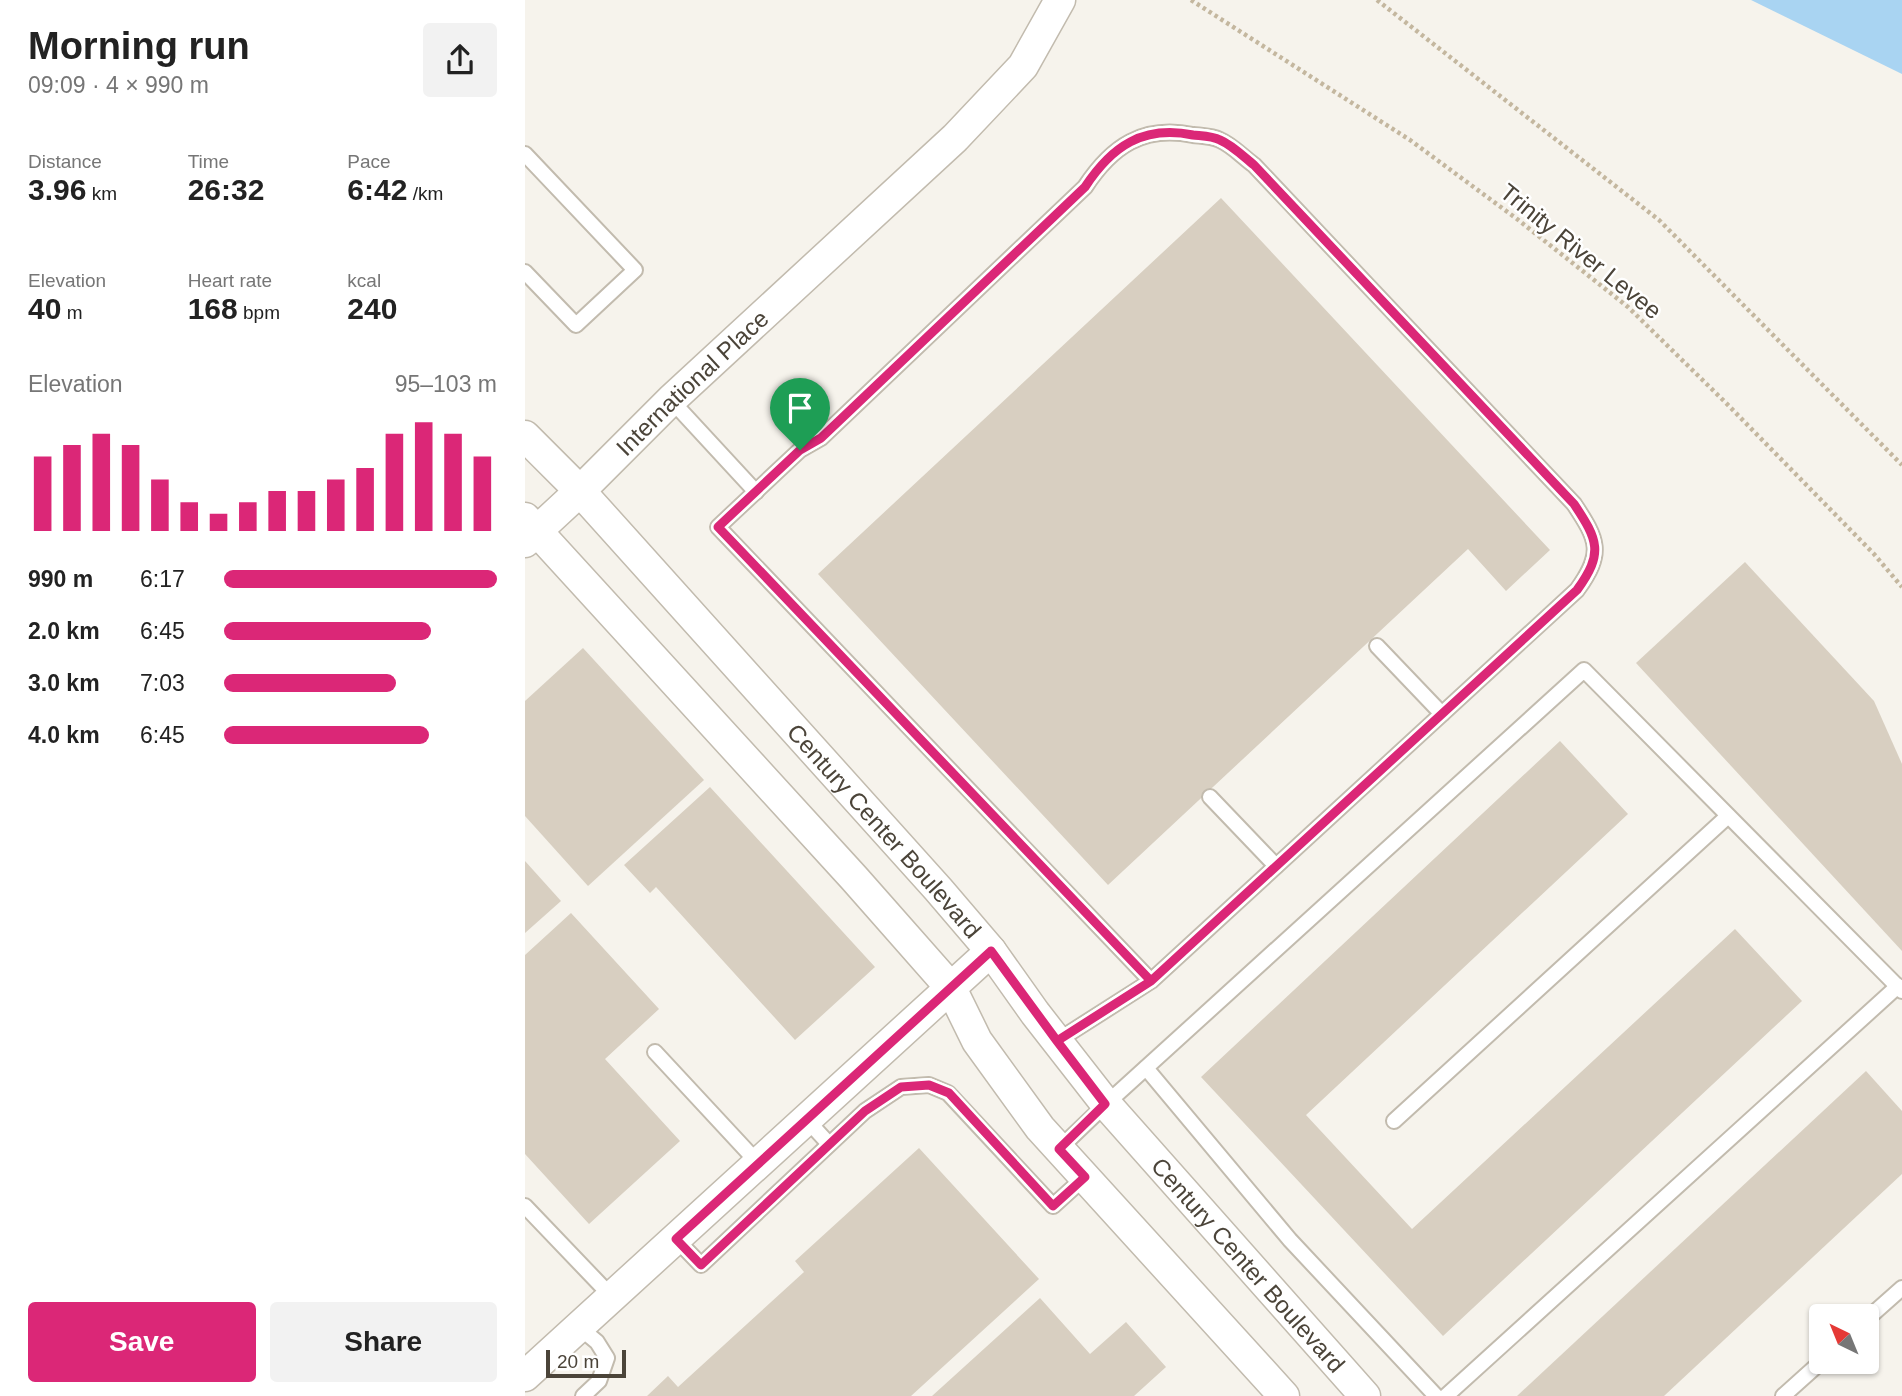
<!DOCTYPE html>
<html lang="en">
<head>
<meta charset="utf-8">
<style>
  :root { --surface:#fff; --page:#f2f2f2; --text:#222; --muted:#767676; --accent:#db2777 }
  body { margin:0; font-family:Helvetica,sans-serif; background:var(--page); color:var(--text); height:100vh; display:flex; flex-direction:column; font-size:26px; white-space:nowrap }
  * { box-sizing:border-box; margin:0 }
  p { font-size:23px; color:var(--muted) }
  .icon { flex:none; width:38px; height:38px; fill:none; stroke:currentColor; stroke-width:2; stroke-linecap:round; stroke-linejoin:round }
  .map { position:relative; flex:1; overflow:hidden }
  .side { display:flex; flex-direction:column; background:var(--surface); width:525px }
  .side>* { flex:none }
  .needle { width:46px; rotate:317deg }
  .tools { position:absolute; left:1284px; top:1304px; display:grid; gap:14px }
  .tools a { display:grid; place-items:center; width:70px; height:70px; border-radius:7px; background:var(--surface); box-shadow:0 2px 5px #0004; font-size:35px }
  .scale { position:absolute; left:21px; bottom:18px; width:80px; box-sizing:border-box; padding-left:7px; border:4px solid #4b4439; border-top:0; font-size:19px; line-height:24px; white-space:nowrap; color:#4b4439; -webkit-text-stroke:5px #fff; paint-order:stroke }
  .pin { position:absolute; display:grid; place-items:center; width:60px; height:60px; color:#fff; margin:-72px -30px; border-radius:50% 50% 50% 0; rotate:-45deg; box-shadow:0 0 7px #0007 }
  .pin .icon { rotate:45deg }
  .round { display:grid; place-items:center; flex:none; width:74px; height:74px; border-radius:7px; background:var(--page) }
  .overview { display:flex; align-items:center; justify-content:space-between; height:119px; padding:0 28px }
  h1 { font-size:38px; font-weight:600; line-height:52px }
  .figures { display:grid; grid-template-columns:repeat(3,1fr); gap:10px; height:119px; padding:7px 28px }
  .figures div { display:grid; align-content:center }
  .figures b { font-size:30px; font-weight:600 }
  .figures small { font-size:19px; font-weight:400 }
  .figures p { font-size:19px }
  .chart { height:196px; padding:14px 28px }
  .chart p { display:flex; justify-content:space-between }
  .chart svg { width:100%; height:126px; margin-top:7px; stroke:var(--accent); stroke-width:6 }
  .cta { display:flex; gap:14px; margin-top:auto; padding:14px 28px }
  .cta a { flex:1; height:80px; border-radius:7px; background:var(--accent); color:#fff; font-size:28px; font-weight:600; line-height:80px; text-align:center }
  .cta a+a { background:var(--page); color:var(--text) }
  ul { padding:0 28px; list-style:none; font-size:23px }
  li { display:grid; grid-template-columns:112px 84px 1fr; align-items:center; height:52px }
  li i { height:18px; border-radius:9px; background:var(--accent) }
  main { display:flex; flex:1; min-height:0 }
  .map>svg:first-child { display:block }
  .water { fill:#a9d4f2 }
  .building { fill:#d8cfc1 }
  .lines { fill:none; stroke-linecap:round; stroke-linejoin:round }
  .lane-casing { stroke:#c2bbae; stroke-width:18 }
  .street-casing { stroke:#c2bbae; stroke-width:33 }
  .path { stroke:#c4b79f; stroke-width:4.5; stroke-dasharray:3.5 3.5; stroke-linecap:butt }
  .lane { stroke:#fff; stroke-width:14 }
  .street { stroke:#fff; stroke-width:30 }
  .route-casing { stroke:#fff; stroke-width:14 }
  .route { stroke:#db2777; stroke-width:9 }
  .labels { text-anchor:middle; dominant-baseline:central; stroke-width:5; stroke-linejoin:round; paint-order:stroke }
  .street-label { font-size:24px; fill:#4b4439; stroke:#fff }
</style>
</head>
<body>
<main>
<section class="side">
<div class="overview"><div><h1>Morning run</h1><p>09:09 · 4 × 990 m</p></div><a class="round"><svg class="icon" aria-label="share" viewBox="0 0 24 24"><path d="M12 15V3M7 8l5-5 5 5M5 13v7h14v-7"/></svg></a></div>
<div class="figures">
<div><p>Distance</p><b>3.96<small> km</small></b></div>
<div><p>Time</p><b>26:32</b></div>
<div><p>Pace</p><b>6:42<small> /km</small></b></div>
</div>
<div class="figures">
<div><p>Elevation</p><b>40<small> m</small></b></div>
<div><p>Heart rate</p><b>168<small> bpm</small></b></div>
<div><p>kcal</p><b>240</b></div>
</div>
<div class="chart"><p><span>Elevation</span>95–103 m</p>
<svg viewBox="0 0 160 44" preserveAspectRatio="none"><path d="M5 44V18M15 44V14M25 44V10M35 44V14M45 44V26M55 44V34M65 44V38M75 44V34M85 44V30M95 44V30M105 44V26M115 44V22M125 44V10M135 44V6M145 44V10M155 44V18"/></svg>
</div>
<ul>
<li><b>990 m</b>6:17<i style="width:100%"></i></li>
<li><b>2.0 km</b>6:45<i style="width:76%"></i></li>
<li><b>3.0 km</b>7:03<i style="width:63%"></i></li>
<li><b>4.0 km</b>6:45<i style="width:75%"></i></li>
</ul>
<div class="cta"><a>Save</a><a>Share</a></div>
</section>
<div class="map">
<svg width="1377" height="1396" viewBox="0 0 1377 1396">
  <rect width="100%" height="100%" fill="#f6f3ec"/>
  <path class="water" d="M 1226,0 L 1377,0 L 1377,74 Z"/>
  <g class="building">
    <path d="M 696,198 L 1025,550 L 981,591 L 943,549 L 583,885 L 293,574 Z"/>
    <path d="M 1220,562 L 1349,701 L 1377,764 L 1377,951 L 1111,663 Z"/>
    <path d="M 58,648 L 179,780 L 63,886 L 0,816 L 0,701 Z"/>
    <path d="M 1035,741 L 1103,814 L 781,1115 L 887,1229 L 1210,929 L 1277,1001 L 918,1336 L 676,1077 Z"/>
    <path d="M 185,787 L 350,967 L 270,1040 L 131,887 L 125,893 L 99,865 Z"/>
    <path d="M 0,861 L 36,901 L 0,933 Z"/>
    <path d="M 46,913 L 134,1009 L 80,1059 L 155,1141 L 64,1224 L 0,1154 L 0,955 Z"/>
    <path d="M 1341,1071 L 1377,1111 L 1377,1174 L 1139,1396 L 992,1396 Z"/>
    <path d="M 394,1148 L 514,1279 L 386,1396 L 122,1396 L 143,1376 L 153,1387 L 279,1272 L 270,1261 Z"/>
    <path d="M 515,1298 L 565,1354 L 601,1322 L 641,1367 L 609,1396 L 407,1396 Z"/>
  </g>
  <g class="lines">
    <defs>
      <g id="lane">
        <path d="M 0,154 L 110,270 L 51,325 L 0,272"/>
        <path d="M 146,400 L 231,492"/>
        <path d="M 852,646 L 917,714"/>
        <path d="M 685,797 L 751,866"/>
        <path d="M 532,1041 L 626,981 L 1052,590 C 1079,553 1073,540 1049,504 L 729,165 C 719,158 707,145 695,140 C 687,136 676,136 668,135 C 618,125 587,146 560,187 L 296,438 L 275,450 L 193,527 L 626,981"/>
        <path d="M 130,1052 L 234,1164"/>
        <path d="M 621,1068 L 765,1240 L 911,1396"/>
        <path d="M 282,1120 L 304,1144"/>
        <path d="M 869,1121 L 1203,816"/>
        <path d="M 534,1149 L 581,1104 L 1059,670 L 1377,991"/>
        <path d="M 0,1206 L 87,1297"/>
        <path d="M 151,1239 L 176,1265 L 340,1111 L 376,1087 L 404,1085 L 423,1093 L 528,1206 L 560,1177"/>
        <path d="M 1342,1319 L 1377,1288"/>
        <path d="M 54,1327 L 72,1342 L 82,1358 L 74,1381 L 58,1396"/>
        <path d="M 921,1396 L 1373,986"/>
        <path d="M 1258,1396 L 1297,1361"/>
      </g>
      <g id="street">
        <path id="s1" d="M 0,436 L 55,491 L 413,889 L 466,951 L 510,1013 L 581,1104 L 840,1396"/>
        <path d="M 0,518 L 329,878 L 426,988 L 452,1041 L 515,1128 L 759,1396"/>
        <path id="s2" d="M 0,542 L 55,491 L 146,400 L 430,138 L 498,66 L 535,0"/>
        <path d="M 0,1376 L 466,951"/>
      </g>
    </defs>
    <use href="#lane" class="lane-casing"/>
    <use href="#street" class="street-casing"/>
    <g class="path">
      <path d="M 666,0 L 885,140 L 992,219 L 1103,307 L 1200,402 L 1349,554 L 1377,587"/>
      <path d="M 852,0 L 1134,220 L 1377,465"/>
    </g>
    <use href="#lane" class="lane"/>
    <use href="#street" class="street"/>
  </g>
  <g class="lines">
    <defs>
      <path id="route" d="M 275,450 L 193,527 L 626,981 L 532,1041 L 466,951 L 151,1239 L 176,1265 L 340,1111 L 376,1087 L 404,1085 L 424,1093 L 528,1206 L 560,1177 L 534,1149 L 580,1104 L 532,1041 L 626,981 L 1052,590 C 1079,553 1073,540 1049,504 L 729,165 C 719,157 707,145 695,140 C 687,136 676,136 668,135 C 618,125 587,146 560,187 L 296,438 L 275,450"/>
    </defs>
    <use href="#route" class="route-casing"/>
    <use href="#route" class="route"/>
  </g>
  <g class="labels">
    <g class="street-label">
      <text transform="translate(1056 251) rotate(39)">Trinity River Levee</text>
      <text stroke="none"><textPath href="#s2" startOffset="231">International Place</textPath></text>
      <text stroke="none"><textPath href="#s1" startOffset="534">Century Center Boulevard</textPath></text>
      <text stroke="none"><textPath href="#s1" startOffset="1101">Century Center Boulevard</textPath></text>
    </g>
  </g>
</svg>
<div class="tools">
<a><svg class="needle" viewBox="-14 -14 28 28"><path d="M0-13l5 13h-10z" fill="#e53935"/><path d="M0 13l5-13h-10z" fill="#767676"/></svg></a>
</div>
<div class="scale">20 m</div>
<div class="pin" style="left:275px;top:450px;background:#1e9e55"><svg class="icon" aria-label="arrive" viewBox="0 0 24 24"><path d="M6 21V4h12l-3 4 3 4H6"/></svg></div>
</div>
</main>
</body>
</html>
